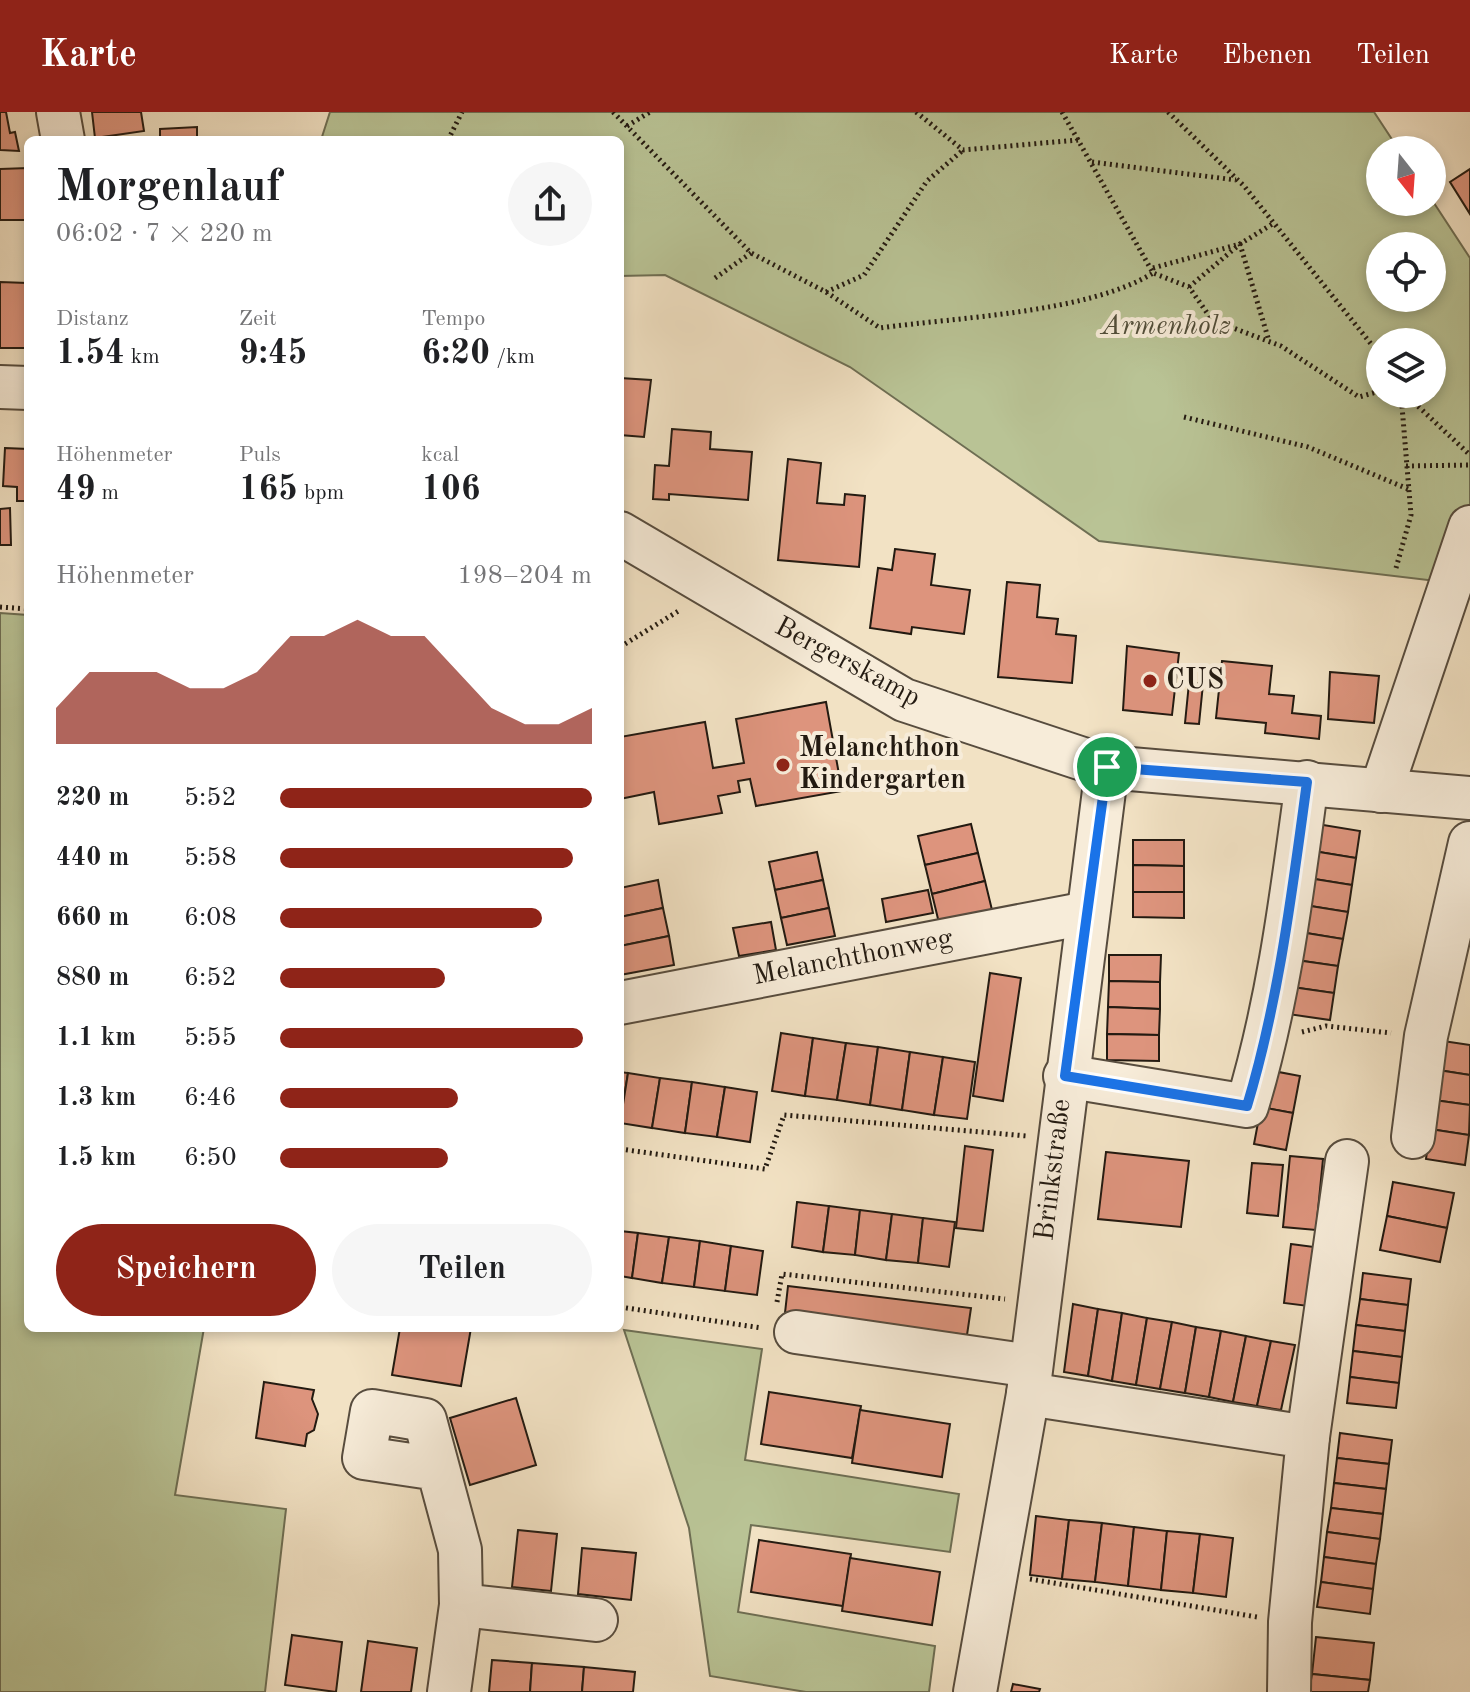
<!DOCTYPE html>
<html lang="de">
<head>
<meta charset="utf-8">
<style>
  :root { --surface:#fff; --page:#f6f6f6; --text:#202124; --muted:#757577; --accent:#8f2418 }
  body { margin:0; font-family:"Old Standard TT",serif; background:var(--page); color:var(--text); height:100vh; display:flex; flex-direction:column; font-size:30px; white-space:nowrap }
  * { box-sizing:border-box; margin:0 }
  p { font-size:26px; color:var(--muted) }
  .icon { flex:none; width:44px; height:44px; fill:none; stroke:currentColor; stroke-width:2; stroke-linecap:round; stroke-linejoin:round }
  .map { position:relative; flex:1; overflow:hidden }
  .drawer { position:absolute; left:24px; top:24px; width:600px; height:1196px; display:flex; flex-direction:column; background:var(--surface); border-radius:12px; box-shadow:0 4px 12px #0003 }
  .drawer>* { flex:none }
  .needle { width:52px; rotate:163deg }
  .tools { position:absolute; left:1366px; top:24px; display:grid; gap:16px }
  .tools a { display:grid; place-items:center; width:80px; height:80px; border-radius:50%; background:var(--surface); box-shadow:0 4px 12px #0003; font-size:40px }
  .pin { position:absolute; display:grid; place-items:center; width:68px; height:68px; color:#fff; margin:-34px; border:4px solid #fff; border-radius:50%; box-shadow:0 2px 8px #0007 }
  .round { display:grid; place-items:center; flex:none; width:84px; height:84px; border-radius:42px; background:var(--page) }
  .overview { display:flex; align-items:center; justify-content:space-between; height:136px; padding:0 32px }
  h1 { font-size:44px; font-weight:800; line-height:60px }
  .figures { display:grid; grid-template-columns:repeat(3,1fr); gap:12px; height:136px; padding:8px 32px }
  .figures div { display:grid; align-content:center }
  .figures b { font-size:34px; font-weight:800 }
  .figures small { font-size:22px; font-weight:400 }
  .figures p { font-size:22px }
  .chart { height:224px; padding:16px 32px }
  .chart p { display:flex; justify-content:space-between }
  .chart svg { width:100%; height:144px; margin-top:8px; fill:var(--accent); opacity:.7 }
  .primary-button { display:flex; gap:16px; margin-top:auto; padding:16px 32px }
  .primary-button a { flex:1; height:92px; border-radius:48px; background:var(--accent); color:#fff; font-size:32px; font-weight:800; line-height:92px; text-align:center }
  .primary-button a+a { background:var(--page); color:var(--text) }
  ul { padding:0 32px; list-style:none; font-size:26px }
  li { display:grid; grid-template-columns:128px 96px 1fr; align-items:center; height:60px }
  li i { height:20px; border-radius:10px; background:var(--accent) }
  header { display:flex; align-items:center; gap:48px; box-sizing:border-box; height:112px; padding:0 40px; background:var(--accent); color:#fff }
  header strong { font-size:38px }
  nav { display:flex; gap:44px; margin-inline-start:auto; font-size:28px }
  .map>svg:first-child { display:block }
  .green { fill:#b9c395; stroke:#6e6e53; stroke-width:2; fill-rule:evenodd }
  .building { fill:#dd947d; stroke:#231a11; stroke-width:2 }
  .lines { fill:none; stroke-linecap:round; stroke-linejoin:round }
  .minor-casing { stroke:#574c3e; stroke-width:46 }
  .path { stroke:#231a11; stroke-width:5; stroke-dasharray:2 4; stroke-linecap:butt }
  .minor { stroke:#f7ecd9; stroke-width:42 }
  .route-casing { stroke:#fff; stroke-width:16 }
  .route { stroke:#1a73e8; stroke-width:10 }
  .poi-dot { fill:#8f2418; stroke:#f7ecd9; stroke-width:3 }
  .labels { text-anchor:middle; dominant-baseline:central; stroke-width:8; stroke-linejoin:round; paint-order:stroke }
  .park-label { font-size:28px; font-style:italic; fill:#504d39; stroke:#f7ecd9 }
  .street-label { font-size:28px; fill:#231a11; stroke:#f7ecd9 }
  .poi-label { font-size:28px; font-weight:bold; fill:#231a11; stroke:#f7ecd9; text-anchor:start }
</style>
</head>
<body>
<header>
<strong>Karte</strong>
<nav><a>Karte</a><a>Ebenen</a><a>Teilen</a></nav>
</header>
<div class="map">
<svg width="1470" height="1580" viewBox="0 0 1470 1580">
  <rect width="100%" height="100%" fill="#f2e2c4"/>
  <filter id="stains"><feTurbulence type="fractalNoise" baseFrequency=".0025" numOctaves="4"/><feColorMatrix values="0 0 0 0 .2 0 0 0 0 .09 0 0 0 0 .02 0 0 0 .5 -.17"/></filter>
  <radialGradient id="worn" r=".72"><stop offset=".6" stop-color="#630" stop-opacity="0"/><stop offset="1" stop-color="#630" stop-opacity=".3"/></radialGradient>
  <g class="green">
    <path d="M 330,0 L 1374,0 L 1399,38 L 1380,38 L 1380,90 L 1432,88 L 1470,146 L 1470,473 L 1099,429 L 850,255 L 665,163 L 620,164 L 620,28 L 321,28 ZM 1380,134 L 1432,134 L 1432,186 L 1380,186 ZM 1380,230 L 1432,230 L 1432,282 L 1380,282 Z"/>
    <path d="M 0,501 L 28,503 L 28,1216 L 204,1216 L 175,1383 L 286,1397 L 265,1580 L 0,1580 Z"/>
    <path d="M 624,1218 L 762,1237 L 745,1348 L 959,1382 L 950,1440 L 751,1413 L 738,1500 L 935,1534 L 929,1580 L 806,1580 L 710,1564 L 689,1416 Z"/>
  </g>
  <g class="building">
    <path d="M 0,0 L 6,0 L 10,21 L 15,20 L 19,39 L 0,38 Z"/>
    <path d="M 92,0 L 141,0 L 144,19 L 95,26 Z"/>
    <path d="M 197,15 L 197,28 L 160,28 L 160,17 Z"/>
    <path d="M 28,56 L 28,108 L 0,108 L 0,57 Z"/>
    <path d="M 1470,57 L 1470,102 L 1450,70 Z"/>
    <path d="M 0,170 L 27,171 L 27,236 L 0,236 Z"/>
    <path d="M 620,266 L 651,268 L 644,325 L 620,323 Z"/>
    <path d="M 672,317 L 711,320 L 710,337 L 752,340 L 748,388 L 669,382 L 669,388 L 653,387 L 655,353 L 669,354 Z"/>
    <path d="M 5,336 L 28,337 L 28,389 L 17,389 L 17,375 L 3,374 Z"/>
    <path d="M 788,347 L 821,351 L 817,391 L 844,393 L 845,382 L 865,384 L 859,455 L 778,448 Z"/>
    <path d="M 10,396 L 11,433 L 0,433 L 0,397 Z"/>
    <path d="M 895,437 L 935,442 L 931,473 L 970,478 L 964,522 L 912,515 L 911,522 L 870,516 L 878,456 L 892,458 Z"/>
    <path d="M 1007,470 L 1040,473 L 1037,505 L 1058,507 L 1056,522 L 1076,524 L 1072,571 L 998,565 Z"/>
    <path d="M 1127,534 L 1179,541 L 1172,603 L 1123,598 Z"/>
    <path d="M 1222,549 L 1272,554 L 1269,582 L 1294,584 L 1292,601 L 1321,604 L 1319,627 L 1265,621 L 1266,611 L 1216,606 Z"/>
    <path d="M 1330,560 L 1379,564 L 1374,611 L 1328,607 Z"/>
    <path d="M 1189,571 L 1203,572 L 1199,612 L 1185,611 Z"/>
    <path d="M 826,590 L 842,679 L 756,694 L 750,667 L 738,669 L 740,680 L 718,684 L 722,701 L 659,712 L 654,680 L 620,687 L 620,625 L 705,610 L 713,656 L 744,651 L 736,607 Z"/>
    <path d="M 1311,711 L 1360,719 L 1356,746 L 1307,738 Z"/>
    <path d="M 971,712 L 978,741 L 925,753 L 918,724 Z"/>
    <path d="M 1133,728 L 1184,728 L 1184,754 L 1133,753 Z"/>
    <path d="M 1307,738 L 1356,746 L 1352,773 L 1302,765 Z"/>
    <path d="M 817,740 L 823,768 L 775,778 L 769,750 Z"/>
    <path d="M 978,741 L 985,769 L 932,782 L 925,753 Z"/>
    <path d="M 1133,753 L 1184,754 L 1184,780 L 1133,780 Z"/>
    <path d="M 1302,765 L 1352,773 L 1348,800 L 1298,792 Z"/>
    <path d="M 658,768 L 663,796 L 620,805 L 620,776 Z"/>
    <path d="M 823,768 L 829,796 L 781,806 L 775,778 Z"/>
    <path d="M 985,769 L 992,798 L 939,811 L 932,782 Z"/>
    <path d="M 928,778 L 933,801 L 886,810 L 882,787 Z"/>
    <path d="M 1133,780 L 1184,780 L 1184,806 L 1133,805 Z"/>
    <path d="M 1298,792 L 1348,800 L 1343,827 L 1294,819 Z"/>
    <path d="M 663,796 L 669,824 L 620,834 L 620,805 Z"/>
    <path d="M 829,796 L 835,824 L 787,833 L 781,806 Z"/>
    <path d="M 771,810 L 776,838 L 739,844 L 733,816 Z"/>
    <path d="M 1294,819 L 1343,827 L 1338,854 L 1289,847 Z"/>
    <path d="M 669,824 L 674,853 L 620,863 L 620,834 Z"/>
    <path d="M 1109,843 L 1161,843 L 1160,870 L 1109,869 Z"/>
    <path d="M 1289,847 L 1338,854 L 1334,881 L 1285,874 Z"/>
    <path d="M 990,861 L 1021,866 L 1003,989 L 973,984 Z"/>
    <path d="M 1109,869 L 1160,870 L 1160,897 L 1108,895 Z"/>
    <path d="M 1285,874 L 1334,881 L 1330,908 L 1281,901 Z"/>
    <path d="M 1108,895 L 1160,897 L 1159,923 L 1107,922 Z"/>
    <path d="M 781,921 L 813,926 L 805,984 L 772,979 Z"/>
    <path d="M 1107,922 L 1159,923 L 1159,949 L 1107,948 Z"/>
    <path d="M 813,926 L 846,931 L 837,988 L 805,984 Z"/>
    <path d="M 1443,929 L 1470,933 L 1470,963 L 1438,958 Z"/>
    <path d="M 846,931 L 878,935 L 870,993 L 837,988 Z"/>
    <path d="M 878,935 L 910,940 L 902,998 L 870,993 Z"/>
    <path d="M 910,940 L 943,945 L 934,1003 L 902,998 Z"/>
    <path d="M 943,945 L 975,950 L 967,1007 L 934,1003 Z"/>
    <path d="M 1268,958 L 1300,964 L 1293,1001 L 1261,995 Z"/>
    <path d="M 1438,958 L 1470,963 L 1470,993 L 1434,988 Z"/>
    <path d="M 620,960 L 628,961 L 620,1011 Z"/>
    <path d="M 628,961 L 660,966 L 652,1016 L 620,1011 Z"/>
    <path d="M 660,966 L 692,970 L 685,1021 L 652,1016 Z"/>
    <path d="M 692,970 L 725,975 L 717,1025 L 685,1021 Z"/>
    <path d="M 725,975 L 757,980 L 750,1030 L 717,1025 Z"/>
    <path d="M 1434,988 L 1470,993 L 1469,1023 L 1430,1017 Z"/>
    <path d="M 1261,995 L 1293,1001 L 1286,1038 L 1254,1032 Z"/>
    <path d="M 1430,1017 L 1469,1023 L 1465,1053 L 1426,1047 Z"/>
    <path d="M 965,1034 L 993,1038 L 983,1119 L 956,1116 Z"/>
    <path d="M 1106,1040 L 1189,1049 L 1181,1115 L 1098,1107 Z"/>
    <path d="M 1290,1044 L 1323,1047 L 1316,1118 L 1283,1115 Z"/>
    <path d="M 1252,1051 L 1283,1053 L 1278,1104 L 1247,1101 Z"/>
    <path d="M 1393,1070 L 1454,1081 L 1447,1116 L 1387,1104 Z"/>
    <path d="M 797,1090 L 829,1094 L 823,1140 L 792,1135 Z"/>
    <path d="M 829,1094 L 860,1098 L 855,1143 L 823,1140 Z"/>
    <path d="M 860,1098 L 892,1102 L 886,1148 L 855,1143 Z"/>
    <path d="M 892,1102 L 923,1106 L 918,1151 L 886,1148 Z"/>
    <path d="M 1387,1104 L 1447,1116 L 1440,1150 L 1380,1138 Z"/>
    <path d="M 923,1106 L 955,1110 L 949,1155 L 918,1151 Z"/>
    <path d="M 620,1119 L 638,1121 L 632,1166 L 620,1164 Z"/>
    <path d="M 638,1121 L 669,1125 L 662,1171 L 632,1166 Z"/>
    <path d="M 669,1125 L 700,1129 L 694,1175 L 662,1171 Z"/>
    <path d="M 700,1129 L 731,1134 L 725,1179 L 694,1175 Z"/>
    <path d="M 1291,1132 L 1322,1136 L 1316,1195 L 1284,1191 Z"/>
    <path d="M 731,1134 L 763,1139 L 757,1183 L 725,1179 Z"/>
    <path d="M 1363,1161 L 1411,1167 L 1408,1193 L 1360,1187 Z"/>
    <path d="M 788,1174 L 971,1196 L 967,1223 L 785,1201 Z"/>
    <path d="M 1360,1187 L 1408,1193 L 1405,1219 L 1356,1213 Z"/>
    <path d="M 1073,1192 L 1098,1197 L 1088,1264 L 1064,1260 Z"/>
    <path d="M 1098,1197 L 1122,1201 L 1112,1269 L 1088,1264 Z"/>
    <path d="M 1122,1201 L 1147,1206 L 1136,1273 L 1112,1269 Z"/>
    <path d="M 1147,1206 L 1172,1210 L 1160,1277 L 1136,1273 Z"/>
    <path d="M 1172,1210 L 1196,1215 L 1185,1281 L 1160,1277 Z"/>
    <path d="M 1356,1213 L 1405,1219 L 1402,1245 L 1353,1239 Z"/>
    <path d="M 1196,1215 L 1221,1219 L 1209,1285 L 1185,1281 Z"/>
    <path d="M 400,1216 L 471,1216 L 461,1274 L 392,1263 Z"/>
    <path d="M 1221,1219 L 1246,1224 L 1233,1290 L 1209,1285 Z"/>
    <path d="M 1246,1224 L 1271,1229 L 1257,1294 L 1233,1290 Z"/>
    <path d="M 1271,1229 L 1295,1233 L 1281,1298 L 1257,1294 Z"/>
    <path d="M 1353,1239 L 1402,1245 L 1399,1271 L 1350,1265 Z"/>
    <path d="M 1350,1265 L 1399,1271 L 1396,1296 L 1347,1291 Z"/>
    <path d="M 264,1270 L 314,1278 L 312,1287 L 318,1302 L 314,1318 L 307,1322 L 305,1334 L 256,1326 Z"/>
    <path d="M 769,1280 L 861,1294 L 852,1346 L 761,1332 Z"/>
    <path d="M 516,1286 L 536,1353 L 470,1373 L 450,1306 Z"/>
    <path d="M 860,1298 L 950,1312 L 942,1365 L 852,1351 Z"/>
    <path d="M 1340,1321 L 1392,1328 L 1389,1352 L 1337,1346 Z"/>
    <path d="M 1337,1346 L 1389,1352 L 1386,1377 L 1334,1371 Z"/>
    <path d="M 1334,1371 L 1386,1377 L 1383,1402 L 1331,1396 Z"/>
    <path d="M 1331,1396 L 1383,1402 L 1380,1427 L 1327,1420 Z"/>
    <path d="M 1036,1404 L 1069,1408 L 1062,1467 L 1030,1463 Z"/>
    <path d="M 1069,1408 L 1102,1411 L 1095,1470 L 1062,1467 Z"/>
    <path d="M 1102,1411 L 1134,1415 L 1128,1474 L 1095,1470 Z"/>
    <path d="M 1134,1415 L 1167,1419 L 1161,1478 L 1128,1474 Z"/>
    <path d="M 518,1418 L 557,1422 L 551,1479 L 512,1475 Z"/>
    <path d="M 1167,1419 L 1200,1422 L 1193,1481 L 1161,1478 Z"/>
    <path d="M 1327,1420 L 1380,1427 L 1376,1452 L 1324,1445 Z"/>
    <path d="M 1200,1422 L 1233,1426 L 1226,1485 L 1193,1481 Z"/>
    <path d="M 759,1428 L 851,1442 L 843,1494 L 751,1480 Z"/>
    <path d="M 582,1436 L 636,1441 L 631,1488 L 578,1482 Z"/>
    <path d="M 1324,1445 L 1376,1452 L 1373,1477 L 1321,1470 Z"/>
    <path d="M 850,1446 L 940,1460 L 932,1513 L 842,1499 Z"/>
    <path d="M 1321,1470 L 1373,1477 L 1370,1502 L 1317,1495 Z"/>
    <path d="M 292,1523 L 342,1530 L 336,1580 L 285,1573 Z"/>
    <path d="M 1316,1525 L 1374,1531 L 1370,1568 L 1312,1562 Z"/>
    <path d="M 368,1529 L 417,1536 L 411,1580 L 361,1580 Z"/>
    <path d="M 492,1548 L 532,1551 L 530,1580 L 489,1580 Z"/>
    <path d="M 532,1551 L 584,1555 L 582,1580 L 530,1580 Z"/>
    <path d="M 584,1555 L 635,1560 L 633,1580 L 582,1580 Z"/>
    <path d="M 1312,1562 L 1370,1568 L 1368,1580 L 1309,1580 Z"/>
    <path d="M 1013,1572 L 1040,1577 L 1039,1580 L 1011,1580 Z"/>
  </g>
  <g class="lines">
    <defs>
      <g id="minor">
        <path d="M 58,0 L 63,28"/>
        <path d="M 0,275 L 28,276"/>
        <path d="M 620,421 L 904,588 L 1107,655 L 1470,686"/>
        <path d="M 1381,679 L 1470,415"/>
        <path d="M 620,891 L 1087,801"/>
        <path d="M 1065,964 L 1247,994 C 1279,888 1292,780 1307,670"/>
        <path d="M 1413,1025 L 1426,924 L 1470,731"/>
        <path d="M 796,1220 L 1031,1254"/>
        <path d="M 1028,1282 L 1308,1325 L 1290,1510 L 1289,1580"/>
        <path d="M 1308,1325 L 1347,1049"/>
        <path d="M 438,1357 L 364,1346 L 372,1299 L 425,1308 L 460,1438 L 461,1493 L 449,1580"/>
        <path d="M 461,1493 L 596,1508"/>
        <path d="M 975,1580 L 1028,1282 L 1107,655"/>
      </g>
    </defs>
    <use href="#minor" class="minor-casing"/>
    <g class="path">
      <path d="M 613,0 L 751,141 L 826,180 L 880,216 C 959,205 1088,201 1153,161"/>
      <path d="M 916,0 L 963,38 L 1078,28 L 1153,161 L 1189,175 L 1212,208 L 1281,234 L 1359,285 L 1380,279"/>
      <path d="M 1062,0 L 1078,28"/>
      <path d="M 1168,0 L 1244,74 L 1380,243"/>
      <path d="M 627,14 L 650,0"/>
      <path d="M 448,28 L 462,0"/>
      <path d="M 1092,50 L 1236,68"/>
      <path d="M 1153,156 L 1240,132 L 1269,229"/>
      <path d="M 715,166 L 751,141"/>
      <path d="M 1189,175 L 1240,132 L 1274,111"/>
      <path d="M 826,180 L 864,163 L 927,69 L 963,38"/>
      <path d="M 1405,282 L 1470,343"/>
      <path d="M 1184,305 L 1308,335 L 1408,377"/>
      <path d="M 1406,354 L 1470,353"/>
      <path d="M 1396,456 L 1411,403 L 1401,282"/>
      <path d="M 0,495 L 28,497"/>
      <path d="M 620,535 L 680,498"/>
      <path d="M 1302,920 L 1326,914 L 1391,921"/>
      <path d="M 620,1037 L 765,1057 L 784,1003 L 1027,1024"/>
      <path d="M 777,1190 L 782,1162 L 1005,1187"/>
      <path d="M 620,1195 L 762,1216"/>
      <path d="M 1030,1467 L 1257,1505"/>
    </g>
    <use href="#minor" class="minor"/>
  </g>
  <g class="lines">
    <defs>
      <path id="route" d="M 1107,655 L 1307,670 C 1292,780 1279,888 1247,994 L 1065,964 Z"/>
    </defs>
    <use href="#route" class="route-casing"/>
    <use href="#route" class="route"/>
  </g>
  <g class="poi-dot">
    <circle cx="1150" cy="569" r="8"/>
    <circle cx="783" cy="653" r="8"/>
  </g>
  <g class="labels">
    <g class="park-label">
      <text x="1166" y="215">Armenholz</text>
    </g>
    <g class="street-label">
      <text transform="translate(847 551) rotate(28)">Bergerskamp</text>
      <text transform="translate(853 846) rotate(-11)">Melanchthonweg</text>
      <text transform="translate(1054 1058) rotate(-83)">Brinkstraße</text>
    </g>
    <g class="poi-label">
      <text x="1166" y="569">CUS</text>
      <text x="799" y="637">Melanchthon<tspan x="799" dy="32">Kindergarten</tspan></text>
    </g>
  </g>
  <rect width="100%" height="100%" filter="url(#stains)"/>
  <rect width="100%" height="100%" fill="url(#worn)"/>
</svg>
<div class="tools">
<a><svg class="needle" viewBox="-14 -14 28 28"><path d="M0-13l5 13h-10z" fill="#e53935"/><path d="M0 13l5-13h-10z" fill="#757577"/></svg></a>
<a><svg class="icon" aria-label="locate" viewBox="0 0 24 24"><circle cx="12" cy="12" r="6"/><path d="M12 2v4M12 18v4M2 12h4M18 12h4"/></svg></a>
<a><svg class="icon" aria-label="layers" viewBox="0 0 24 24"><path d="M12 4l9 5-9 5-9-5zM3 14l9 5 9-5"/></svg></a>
</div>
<div class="pin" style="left:1107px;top:655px;background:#1e9e55"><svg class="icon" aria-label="arrive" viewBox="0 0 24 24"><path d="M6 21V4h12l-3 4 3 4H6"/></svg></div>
<section class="drawer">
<div class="overview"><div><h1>Morgenlauf</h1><p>06:02 · 7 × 220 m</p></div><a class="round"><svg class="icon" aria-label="share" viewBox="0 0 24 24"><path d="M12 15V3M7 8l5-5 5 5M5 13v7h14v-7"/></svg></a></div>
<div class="figures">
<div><p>Distanz</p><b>1.54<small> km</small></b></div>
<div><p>Zeit</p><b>9:45</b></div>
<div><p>Tempo</p><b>6:20<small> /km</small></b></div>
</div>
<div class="figures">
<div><p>Höhenmeter</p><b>49<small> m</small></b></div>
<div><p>Puls</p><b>165<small> bpm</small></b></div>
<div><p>kcal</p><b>106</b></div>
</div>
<div class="chart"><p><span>Höhenmeter</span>198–204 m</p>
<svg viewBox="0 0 160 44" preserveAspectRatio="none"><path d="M0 44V33L10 22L20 22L30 22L40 27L50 27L60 22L70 11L80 11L90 6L100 11L110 11L120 22L130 33L140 38L150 38L160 33V44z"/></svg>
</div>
<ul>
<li><b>220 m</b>5:52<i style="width:100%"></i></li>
<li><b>440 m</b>5:58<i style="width:94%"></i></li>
<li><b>660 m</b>6:08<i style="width:84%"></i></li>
<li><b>880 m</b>6:52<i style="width:53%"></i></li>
<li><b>1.1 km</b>5:55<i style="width:97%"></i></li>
<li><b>1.3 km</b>6:46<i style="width:57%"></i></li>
<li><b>1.5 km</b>6:50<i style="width:54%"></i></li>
</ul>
<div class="primary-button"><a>Speichern</a><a>Teilen</a></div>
</section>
</div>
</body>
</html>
